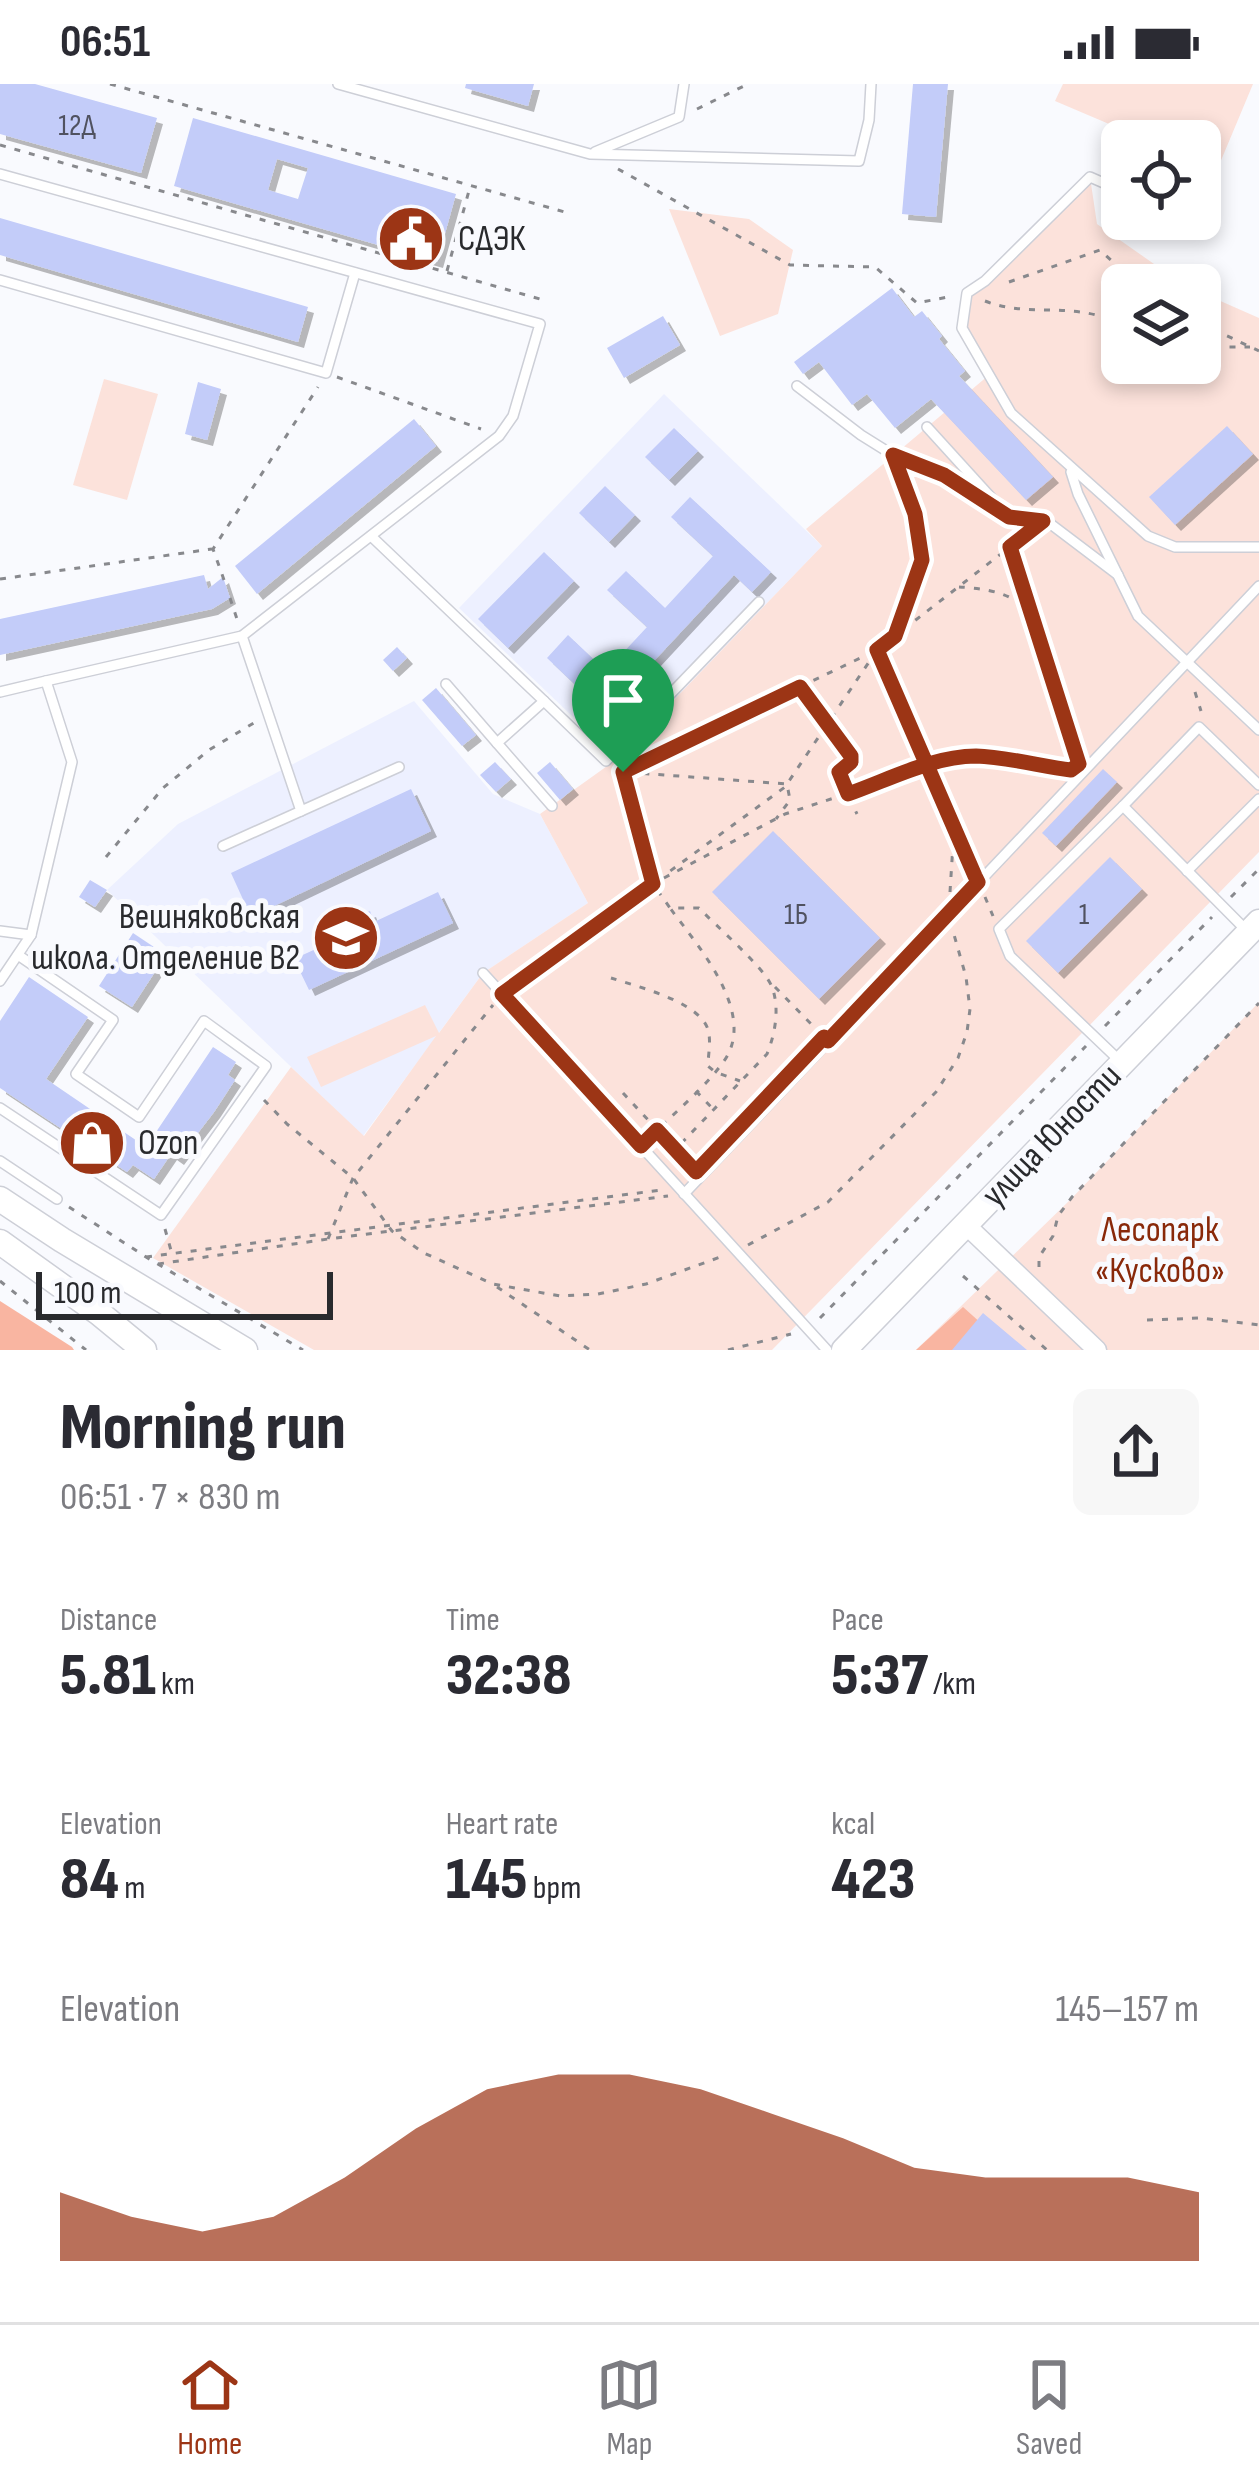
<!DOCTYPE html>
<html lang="en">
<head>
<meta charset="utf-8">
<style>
  :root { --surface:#fff; --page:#f7f7f7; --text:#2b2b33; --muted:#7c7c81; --line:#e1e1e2; --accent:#9c3515 }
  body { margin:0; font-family:"Sofia Sans Condensed",sans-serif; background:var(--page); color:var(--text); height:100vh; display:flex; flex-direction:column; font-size:45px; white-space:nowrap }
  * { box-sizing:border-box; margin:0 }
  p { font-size:39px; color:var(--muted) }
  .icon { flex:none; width:66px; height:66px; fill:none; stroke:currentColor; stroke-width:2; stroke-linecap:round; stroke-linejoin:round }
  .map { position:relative; height:1266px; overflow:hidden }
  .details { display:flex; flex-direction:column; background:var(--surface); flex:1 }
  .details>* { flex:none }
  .buttons { position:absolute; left:1101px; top:36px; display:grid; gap:24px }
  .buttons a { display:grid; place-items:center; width:120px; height:120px; border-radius:18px; background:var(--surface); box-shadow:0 6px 18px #0003; font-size:60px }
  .scale { position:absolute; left:36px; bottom:30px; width:297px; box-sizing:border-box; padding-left:12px; border:6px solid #292a2d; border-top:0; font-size:33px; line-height:42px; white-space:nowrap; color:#292a2d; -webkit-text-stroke:9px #f9fafe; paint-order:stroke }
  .pin { position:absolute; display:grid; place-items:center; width:102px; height:102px; color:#fff; margin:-123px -51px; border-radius:50% 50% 50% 0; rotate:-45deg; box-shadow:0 0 12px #0007 }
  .pin .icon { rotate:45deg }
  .round { display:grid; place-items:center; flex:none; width:126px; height:126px; border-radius:18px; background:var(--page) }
  .summary { display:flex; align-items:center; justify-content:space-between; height:204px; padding:0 60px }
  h1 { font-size:66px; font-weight:800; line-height:90px }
  .metrics { display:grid; grid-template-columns:repeat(3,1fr); gap:18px; height:204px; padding:12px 60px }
  .metrics div { display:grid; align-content:center }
  .metrics b { font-size:60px; font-weight:800 }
  .metrics small { font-size:33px; font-weight:400 }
  .metrics p { font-size:33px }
  .chart { height:336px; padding:24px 60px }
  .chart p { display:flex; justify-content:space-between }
  .chart svg { width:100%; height:216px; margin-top:12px; fill:var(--accent); opacity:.7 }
  .status { display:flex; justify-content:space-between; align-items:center; height:84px; padding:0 60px; background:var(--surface); direction:ltr }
  .status svg { height:33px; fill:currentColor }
  .menu { display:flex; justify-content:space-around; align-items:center; height:168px; border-top:3px solid var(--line); background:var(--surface); font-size:33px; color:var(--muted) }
  .menu a { display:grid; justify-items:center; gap:6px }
  .menu .selected { color:var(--accent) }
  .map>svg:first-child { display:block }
  .built { fill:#edf0ff }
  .green { fill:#fce2db }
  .forest { fill:#f9b5a1 }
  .building { fill:#c3ccf9; fill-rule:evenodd; filter:url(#shadow) }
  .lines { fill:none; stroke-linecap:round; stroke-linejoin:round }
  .service-casing { stroke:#cdcfd7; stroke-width:12 }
  .minor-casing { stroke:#cdcfd7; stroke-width:21 }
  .secondary-casing { stroke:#cdcfd7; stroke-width:27 }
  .path { stroke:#88898d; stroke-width:3; stroke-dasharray:6 9; stroke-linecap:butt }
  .service { stroke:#fff; stroke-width:9 }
  .minor { stroke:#fff; stroke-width:18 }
  .secondary { stroke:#fff; stroke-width:24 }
  .route-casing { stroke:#fff; stroke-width:24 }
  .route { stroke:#9c3515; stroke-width:15 }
  .labels { text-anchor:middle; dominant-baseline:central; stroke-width:10; stroke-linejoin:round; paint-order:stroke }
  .number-label { font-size:30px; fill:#505260 }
  .poi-label { font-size:36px; fill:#292a2d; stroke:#f9fafe; text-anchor:start }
  .street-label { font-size:36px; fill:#292a2d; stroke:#f9fafe }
  .park-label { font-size:36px; fill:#89290a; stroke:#f9fafe }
</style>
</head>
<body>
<div class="status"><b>06:51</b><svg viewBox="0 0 49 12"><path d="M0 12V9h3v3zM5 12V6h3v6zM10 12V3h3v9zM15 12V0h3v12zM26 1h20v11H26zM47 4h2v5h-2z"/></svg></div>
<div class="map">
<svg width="1259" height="1266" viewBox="0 0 1259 1266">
  <defs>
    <filter id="shadow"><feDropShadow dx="6" dy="6" stdDeviation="0" flood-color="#0004"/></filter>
  </defs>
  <rect width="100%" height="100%" fill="#f9fafe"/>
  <g class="built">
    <path d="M 664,310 L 822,462 L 617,675 L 459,524 Z"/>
    <path d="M 414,617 L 493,710 L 540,730 L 588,819 L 483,889 L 363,1052 L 107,806 L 178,740 Z"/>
  </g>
  <g class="green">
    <path d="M 1063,0 L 1253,0 L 1217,86 L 1200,79 L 1200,57 L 1149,57 L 1055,17 Z"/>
    <path d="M 1090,93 L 1097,140 L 1184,201 L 1122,201 L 1122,279 L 1200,279 L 1200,208 L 1259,234 L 1259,768 L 772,1266 L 314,1266 L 153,1174 L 291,983 L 364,1052 L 436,952 L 321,1003 L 307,973 L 425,921 L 439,949 L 483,889 L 588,819 L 540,730 L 617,675 L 822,462 L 806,445 L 989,291 L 962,244 L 967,209 Z"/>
    <path d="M 669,125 L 749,135 L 793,166 L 778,230 L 720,252 Z"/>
    <path d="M 104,295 L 158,310 L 127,416 L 73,401 Z"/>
    <path d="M 1259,918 L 1259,1266 L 916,1266 L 1072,1114 Z"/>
  </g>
  <g class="forest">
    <path d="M 0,1217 L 72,1263 L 74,1266 L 0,1266 Z"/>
    <path d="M 963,1223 L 1011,1266 L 916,1266 Z"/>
  </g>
  <g class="building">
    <path d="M 0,0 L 35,0 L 157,34 L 141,89 L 0,50 Z"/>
    <path d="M 466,0 L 534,0 L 528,22 L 465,4 Z"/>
    <path d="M 913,0 L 948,0 L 936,133 L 902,130 Z"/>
    <path d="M 193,34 L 456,110 L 437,178 L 174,102 ZM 277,75 L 308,84 L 298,115 L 268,106 Z"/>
    <path d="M 0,134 L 308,223 L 298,258 L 0,171 Z"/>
    <path d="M 892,204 L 914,233 L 922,227 L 942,252 L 939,255 L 965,287 L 959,292 L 1053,393 L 1026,416 L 931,315 L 895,344 L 867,310 L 852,321 L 819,278 L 803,290 L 794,278 Z"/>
    <path d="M 663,232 L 680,261 L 624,294 L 607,264 Z"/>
    <path d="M 198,298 L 221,305 L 207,356 L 185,350 Z"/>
    <path d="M 414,335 L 436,362 L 257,510 L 235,482 Z"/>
    <path d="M 1227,342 L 1253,370 L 1175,441 L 1149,413 Z"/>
    <path d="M 674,344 L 698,367 L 669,396 L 645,373 Z"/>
    <path d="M 605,402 L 635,431 L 609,458 L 579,429 Z"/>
    <path d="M 690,413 L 771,488 L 752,508 L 734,491 L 627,606 L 645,623 L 623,646 L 547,574 L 568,551 L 606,587 L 647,543 L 607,506 L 626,487 L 665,524 L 713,472 L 671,433 Z"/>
    <path d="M 544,468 L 574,497 L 508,564 L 478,535 Z"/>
    <path d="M 204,491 L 208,505 L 223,493 L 230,514 L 212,525 L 0,571 L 0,535 Z"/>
    <path d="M 397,563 L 407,574 L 393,587 L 383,576 Z"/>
    <path d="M 436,604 L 476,651 L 462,662 L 422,616 Z"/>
    <path d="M 495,678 L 511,695 L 496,708 L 480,691 Z"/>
    <path d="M 550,678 L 573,705 L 560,716 L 537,689 Z"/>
    <path d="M 1103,685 L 1117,698 L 1056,762 L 1042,749 Z"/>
    <path d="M 411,705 L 431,747 L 251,833 L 231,789 Z"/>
    <path d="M 773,747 L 880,854 L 819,915 L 712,808 Z"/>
    <path d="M 1110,773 L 1142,805 L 1058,889 L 1026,857 Z"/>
    <path d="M 90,796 L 107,806 L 95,823 L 79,813 Z"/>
    <path d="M 438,808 L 453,839 L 309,906 L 294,875 L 357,846 L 351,835 L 365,829 L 370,827 L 374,838 Z"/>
    <path d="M 133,849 L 166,871 L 132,923 L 99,902 Z"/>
    <path d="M 29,893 L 88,933 L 46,995 L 146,1063 L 213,963 L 236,978 L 228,991 L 235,996 L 214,1028 L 178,1075 L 171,1070 L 154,1095 L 133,1081 L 127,1088 L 0,1004 L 0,937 Z"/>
    <path d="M 983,1229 L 1027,1266 L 952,1266 Z"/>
  </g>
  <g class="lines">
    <defs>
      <g id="service">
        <path d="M 338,0 L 590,70 L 859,77 L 869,36 L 871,0"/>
        <path d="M 595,68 L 679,33 L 684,0"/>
        <path d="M 0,90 L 540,240 L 513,332 L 499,352 L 242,552 L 46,597 L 72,678 L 31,851 L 0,897"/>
        <path d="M 1122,107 L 1090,93 L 985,197 L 967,209 L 962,244 L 1011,329 L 1148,452 L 1175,463 L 1259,463"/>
        <path d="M 1186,135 L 1199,141"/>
        <path d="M 0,196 L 326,289 L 355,189"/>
        <path d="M 797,302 L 861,351 L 893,371 L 944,391 L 1009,433 L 1048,438 L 1118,491"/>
        <path d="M 927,343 L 997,420"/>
        <path d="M 1071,388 L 1078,410 L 1138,532 L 1259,646"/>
        <path d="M 371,452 L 544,617 L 497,659 L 552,722"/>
        <path d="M 242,552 L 301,727 L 399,683"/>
        <path d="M 446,600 L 497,659"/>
        <path d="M 0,608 L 46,597"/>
        <path d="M 544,617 L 606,677 L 759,518"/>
        <path d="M 1123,722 L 1199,643 L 1259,701"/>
        <path d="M 223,762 L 301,727"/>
        <path d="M 1187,787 L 1259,715"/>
        <path d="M 0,847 L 31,851"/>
        <path d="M 483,889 L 827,1266"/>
        <path d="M 1122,979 L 1010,872 L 999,845 L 1123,722 L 1247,847"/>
        <path d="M 0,1024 L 161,1131 L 266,982 L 204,937 L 139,1033 L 76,990 L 113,936 L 18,871"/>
        <path d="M 0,1077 L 57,1115"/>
        <path d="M 684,1110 L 1259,502"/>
      </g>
      <path id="minor" d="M 966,1141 L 1097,1266"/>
      <g id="secondary">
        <path d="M 0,1115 L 62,1156 L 245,1266"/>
        <path d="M 0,1158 L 99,1229 L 144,1266"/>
        <path d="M 844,1266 L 1259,838"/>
      </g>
    </defs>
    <use href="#service" class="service-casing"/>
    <use href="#minor" class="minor-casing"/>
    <use href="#secondary" class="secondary-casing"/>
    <g class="path">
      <path d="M 110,0 L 572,130"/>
      <path d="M 697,25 L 748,0"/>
      <path d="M 0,61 L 547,217"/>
      <path d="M 618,85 L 790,181 L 875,183 L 917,219 L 953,212"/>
      <path d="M 447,187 L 470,103"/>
      <path d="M 1009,198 L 1100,166 L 1138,201"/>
      <path d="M 985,217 C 1029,235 1078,215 1122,242"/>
      <path d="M 1200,239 L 1259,267"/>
      <path d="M 1200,259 L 1216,263 L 1250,263"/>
      <path d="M 337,293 L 481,345"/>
      <path d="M 1011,465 L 1032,536"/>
      <path d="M 0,495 L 212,465"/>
      <path d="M 224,496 L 213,465 L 318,303"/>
      <path d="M 959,503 C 978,504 1005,507 1020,520 C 1026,525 1029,532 1033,537 L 1076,671"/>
      <path d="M 230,514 L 237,535"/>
      <path d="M 896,550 L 922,476 L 915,430 L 899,388"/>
      <path d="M 800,604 L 851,672 L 851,678 L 841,684 L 839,692 L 857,730"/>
      <path d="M 1195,608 L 1201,627"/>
      <path d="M 624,687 L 875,567"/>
      <path d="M 106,773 L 163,704 L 209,666 L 257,637"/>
      <path d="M 971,783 L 877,566 L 1024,452"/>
      <path d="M 664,794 L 785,730 L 953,675 L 977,672 L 1067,686"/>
      <path d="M 950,808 L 954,744"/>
      <path d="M 985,813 L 993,832"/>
      <path d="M 1231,813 L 1259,785"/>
      <path d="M 611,894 C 636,902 696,917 707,943 C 712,955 708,970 708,982 L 715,988 L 740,997"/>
      <path d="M 513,902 L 785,703 L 877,566"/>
      <path d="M 775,903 L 818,947"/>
      <path d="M 1105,942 L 1212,833"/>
      <path d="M 696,1007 L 713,1025"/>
      <path d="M 623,1009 L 691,1082"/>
      <path d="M 264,1016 L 287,1040 L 353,1094 L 392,1147 L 424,1169 L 493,1200 L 560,1212 L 598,1210 L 646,1200 L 723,1172"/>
      <path d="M 651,1052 C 675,1028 705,1004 724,977 C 758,929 697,861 670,824"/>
      <path d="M 671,1070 L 767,970 C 775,950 780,925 772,903 C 765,884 716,842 699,824 L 670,824 L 653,800 L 623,688 L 787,700 L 790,716 L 776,735"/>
      <path d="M 69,1123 L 146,1173 L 303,1266"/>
      <path d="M 165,1145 L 172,1170"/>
      <path d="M 328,1155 L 353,1094 L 493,921"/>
      <path d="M 748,1161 L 828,1118 L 936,1008 L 958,974 L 967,948 L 970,925 L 966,893 L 953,847"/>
      <path d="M 146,1173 L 661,1106"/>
      <path d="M 158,1180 L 328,1155 L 668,1112"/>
      <path d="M 1039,1183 L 1039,1173 L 1053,1152 L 1058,1132 L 1072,1113 L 1259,919"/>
      <path d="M 963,1192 L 1047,1266"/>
      <path d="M 0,1197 L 86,1266"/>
      <path d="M 497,1203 L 590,1266"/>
      <path d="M 820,1234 L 1086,962"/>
      <path d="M 1147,1236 L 1201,1234 L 1259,1241"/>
      <path d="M 728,1266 L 791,1250"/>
    </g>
    <use href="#service" class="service"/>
    <use href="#minor" class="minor"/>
    <use href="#secondary" class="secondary"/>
  </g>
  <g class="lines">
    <defs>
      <path id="route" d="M 623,688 L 653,800 L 502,910 L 641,1062 L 657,1046 L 696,1088 L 824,953 L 828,957 L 978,798 L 975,792 L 877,566 L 895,552 L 922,476 L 915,430 L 893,371 L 944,391 L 1009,433 L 1043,437 L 1010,463 L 1079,680 L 1071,686 C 1040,682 1007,673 976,672 C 933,672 888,696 848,710 L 839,688 L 851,678 L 851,672 L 800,603 L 623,688"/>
    </defs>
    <use href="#route" class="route-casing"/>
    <use href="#route" class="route"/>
  </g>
  <defs>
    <symbol id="civic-disc" viewBox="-11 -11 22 22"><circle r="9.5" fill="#9c3515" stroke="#f9fafe"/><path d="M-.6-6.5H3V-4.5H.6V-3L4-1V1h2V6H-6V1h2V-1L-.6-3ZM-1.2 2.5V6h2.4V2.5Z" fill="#fff"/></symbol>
    <symbol id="school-disc" viewBox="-11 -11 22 22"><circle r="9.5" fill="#9c3515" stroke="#f9fafe"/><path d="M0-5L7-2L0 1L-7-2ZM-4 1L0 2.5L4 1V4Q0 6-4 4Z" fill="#fff"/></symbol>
    <symbol id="shop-disc" viewBox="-11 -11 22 22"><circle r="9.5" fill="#9c3515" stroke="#f9fafe"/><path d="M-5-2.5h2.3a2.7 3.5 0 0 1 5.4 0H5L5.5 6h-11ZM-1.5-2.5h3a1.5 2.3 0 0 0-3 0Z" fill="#fff"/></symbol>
  </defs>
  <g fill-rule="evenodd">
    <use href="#civic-disc" x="373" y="117" width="76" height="76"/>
    <use href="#school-disc" x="308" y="816" width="76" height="76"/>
    <use href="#shop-disc" x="54" y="1021" width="76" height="76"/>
  </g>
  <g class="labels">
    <g class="number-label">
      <text x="77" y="42">12Д</text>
      <text x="796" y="831">1Б</text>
      <text x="1084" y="831">1</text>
    </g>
    <g class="poi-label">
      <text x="458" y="155">СДЭК</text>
      <text x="300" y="833" text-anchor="end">Вешняковская<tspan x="300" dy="41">школа. Отделение В2</tspan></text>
      <text x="138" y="1059">Ozon</text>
    </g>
    <g class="street-label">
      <text transform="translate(1052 1052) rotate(-46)">улица Юности</text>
    </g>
    <g class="park-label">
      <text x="1160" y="1146">Лесопарк<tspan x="1160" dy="41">«Кусково»</tspan></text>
    </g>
  </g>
</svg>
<div class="buttons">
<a><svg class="icon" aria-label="locate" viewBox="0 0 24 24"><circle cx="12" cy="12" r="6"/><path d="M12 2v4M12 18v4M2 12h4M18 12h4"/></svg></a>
<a><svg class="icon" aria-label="layers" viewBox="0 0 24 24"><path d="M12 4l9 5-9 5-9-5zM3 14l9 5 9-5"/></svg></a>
</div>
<div class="scale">100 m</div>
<div class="pin" style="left:623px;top:688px;background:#1e9e55"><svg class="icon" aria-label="arrive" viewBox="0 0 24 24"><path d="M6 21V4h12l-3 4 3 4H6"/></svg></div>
</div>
<section class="details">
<div class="summary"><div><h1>Morning run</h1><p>06:51 · 7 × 830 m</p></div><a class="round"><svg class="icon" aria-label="share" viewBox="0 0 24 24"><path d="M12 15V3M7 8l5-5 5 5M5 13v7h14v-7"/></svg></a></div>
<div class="metrics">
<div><p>Distance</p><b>5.81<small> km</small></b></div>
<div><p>Time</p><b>32:38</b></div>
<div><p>Pace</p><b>5:37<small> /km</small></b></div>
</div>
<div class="metrics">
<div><p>Elevation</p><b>84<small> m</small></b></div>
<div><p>Heart rate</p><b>145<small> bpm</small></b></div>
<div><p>kcal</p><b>423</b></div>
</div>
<div class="chart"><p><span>Elevation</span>145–157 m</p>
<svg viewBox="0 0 160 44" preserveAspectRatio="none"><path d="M0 44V30L10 35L20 38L30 35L40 27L50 17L60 9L70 6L80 6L90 9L100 14L110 19L120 25L130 27L140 27L150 27L160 30V44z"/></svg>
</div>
</section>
<nav class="menu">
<a class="selected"><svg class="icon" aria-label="home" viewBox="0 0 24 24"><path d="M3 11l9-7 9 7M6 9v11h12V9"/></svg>Home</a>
<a><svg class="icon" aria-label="map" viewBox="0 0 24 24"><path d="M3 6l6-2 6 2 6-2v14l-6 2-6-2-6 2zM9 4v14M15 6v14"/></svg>Map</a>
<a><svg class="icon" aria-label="saved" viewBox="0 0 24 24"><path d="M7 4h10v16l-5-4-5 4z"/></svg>Saved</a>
</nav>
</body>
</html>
